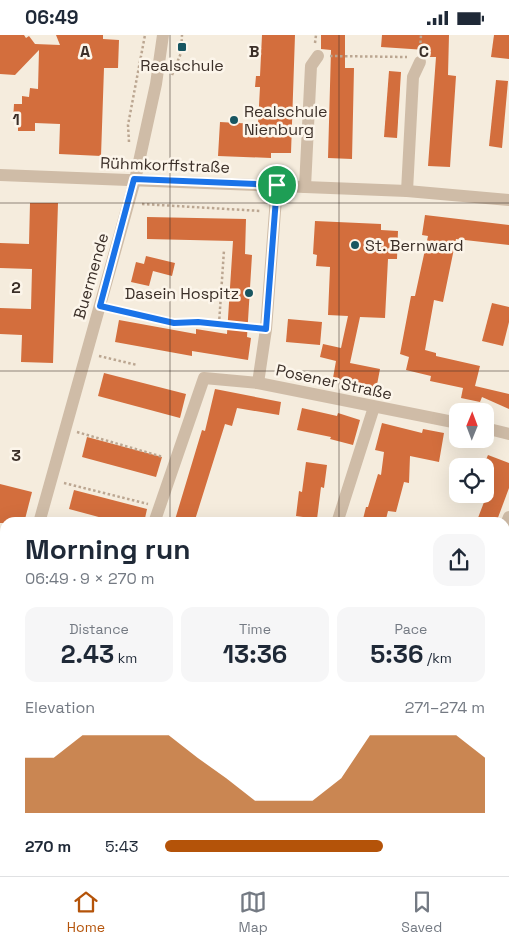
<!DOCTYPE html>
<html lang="en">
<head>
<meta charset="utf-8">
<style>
  :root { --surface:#fff; --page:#f6f6f7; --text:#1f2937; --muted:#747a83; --line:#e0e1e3; --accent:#b45309 }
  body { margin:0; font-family:"Space Grotesk",sans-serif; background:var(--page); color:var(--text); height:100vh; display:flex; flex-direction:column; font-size:19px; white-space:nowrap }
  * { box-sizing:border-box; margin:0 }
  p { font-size:16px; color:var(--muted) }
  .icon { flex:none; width:28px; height:28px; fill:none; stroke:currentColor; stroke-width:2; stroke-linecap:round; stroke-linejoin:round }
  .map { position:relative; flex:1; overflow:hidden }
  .panel { position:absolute; left:0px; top:482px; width:510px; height:359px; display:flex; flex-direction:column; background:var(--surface); border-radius:15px 15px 0 0; box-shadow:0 5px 20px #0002 }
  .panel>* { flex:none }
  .needle { width:32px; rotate:1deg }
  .tools { position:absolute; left:449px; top:368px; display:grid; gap:10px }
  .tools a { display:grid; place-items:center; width:45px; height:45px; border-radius:10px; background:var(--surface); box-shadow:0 5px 20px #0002; font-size:25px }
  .pin { position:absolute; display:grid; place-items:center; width:42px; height:42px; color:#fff; margin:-21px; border:2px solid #fff; border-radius:50%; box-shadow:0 1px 5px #0007 }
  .round { display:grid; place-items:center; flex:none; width:52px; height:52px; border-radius:15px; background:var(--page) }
  .overview { display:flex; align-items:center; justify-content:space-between; height:85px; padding:0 25px }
  h1 { font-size:28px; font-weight:700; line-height:38px }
  .figures { display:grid; grid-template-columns:repeat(3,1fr); gap:8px; height:85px; padding:5px 25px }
  .figures div { display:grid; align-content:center; border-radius:12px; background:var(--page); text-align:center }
  .figures b { font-size:25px; font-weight:700 }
  .figures small { font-size:14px; font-weight:400 }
  .figures p { font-size:14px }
  .chart { height:140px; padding:10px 25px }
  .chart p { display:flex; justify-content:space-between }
  .chart svg { width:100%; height:90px; margin-top:5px; fill:var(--accent); opacity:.7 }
  ul { padding:0 25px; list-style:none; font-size:16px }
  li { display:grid; grid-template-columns:80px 60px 1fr; align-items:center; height:38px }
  li i { height:12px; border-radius:6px; background:var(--accent) }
  .status { display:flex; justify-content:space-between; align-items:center; height:35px; padding:0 25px; background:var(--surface); direction:ltr }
  .status svg { height:14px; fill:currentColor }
  .tabs { display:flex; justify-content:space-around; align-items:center; height:70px; border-top:1px solid var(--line); background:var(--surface); font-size:14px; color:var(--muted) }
  .tabs a { display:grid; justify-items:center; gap:2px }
  .tabs .current { color:var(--accent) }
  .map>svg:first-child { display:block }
  .green { fill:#b4c69a }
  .building { fill:#d36e3d }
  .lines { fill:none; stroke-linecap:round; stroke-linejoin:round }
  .path { stroke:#bba691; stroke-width:2.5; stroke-dasharray:2.5 2.5; stroke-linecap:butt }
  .lane { stroke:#cfbca7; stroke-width:7 }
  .street { stroke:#cfbca7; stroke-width:12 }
  .route-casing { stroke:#fff; stroke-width:10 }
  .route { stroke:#1a73e8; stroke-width:6 }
  .grid { fill:none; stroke:#3b2f28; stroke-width:1; stroke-opacity:0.55 }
  .poi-dot { fill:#185661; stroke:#fcf5ea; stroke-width:2 }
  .labels { text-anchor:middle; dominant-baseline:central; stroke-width:5; stroke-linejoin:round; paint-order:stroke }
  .poi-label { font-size:16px; fill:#3b2f28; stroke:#fcf5ea; text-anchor:start }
  .street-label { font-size:16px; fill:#3b2f28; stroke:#fcf5ea }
  .grid-label { font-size:16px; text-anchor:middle; font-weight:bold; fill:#3b2f28; stroke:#fcf5ea; stroke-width:5; stroke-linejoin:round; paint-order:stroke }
</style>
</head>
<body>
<div class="status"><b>06:49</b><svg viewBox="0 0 49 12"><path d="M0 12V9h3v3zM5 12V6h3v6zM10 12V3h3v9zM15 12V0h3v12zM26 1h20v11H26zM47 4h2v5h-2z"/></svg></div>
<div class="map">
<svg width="509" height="841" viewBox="0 0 509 841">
  <rect width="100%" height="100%" fill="#f5ecdd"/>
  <g class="green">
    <path d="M 509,511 L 509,691 L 505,688 L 505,521 Z"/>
    <path d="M 509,722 L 509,759 L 505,757 L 505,729 Z"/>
  </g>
  <g class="building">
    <path d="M 0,0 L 24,0 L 26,3 L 29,1 L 35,9 L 60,10 L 56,0 L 103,0 L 103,4 L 119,5 L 118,33 L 104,33 L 101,121 L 59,119 L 60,89 L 35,88 L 35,96 L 18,96 L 18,86 L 13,86 L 14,69 L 22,69 L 22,61 L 29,62 L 30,53 L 38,54 L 39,15 L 15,40 L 0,39 Z"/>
    <path d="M 262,0 L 295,0 L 291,118 L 271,118 L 271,123 L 218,121 L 220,87 L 258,89 L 260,52 L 255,52 L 256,41 L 260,41 Z"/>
    <path d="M 321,0 L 345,0 L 345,33 L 354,33 L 352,124 L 328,123 L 331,15 L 321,14 Z"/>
    <path d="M 382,0 L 449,0 L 448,40 L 456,41 L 450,132 L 428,131 L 436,22 L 427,22 L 426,15 L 381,12 Z"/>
    <path d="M 494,0 L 509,0 L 509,24 L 491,22 Z"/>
    <path d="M 389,36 L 401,37 L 397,103 L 384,102 Z"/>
    <path d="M 496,45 L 508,46 L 502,113 L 489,111 Z"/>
    <path d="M 30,168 L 58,168 L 53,328 L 21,327 L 22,300 L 0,299 L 0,273 L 31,274 L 32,234 L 0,233 L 0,208 L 29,209 Z"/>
    <path d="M 425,180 L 509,190 L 509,210 L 456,204 L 443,267 L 434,265 L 425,315 L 436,318 L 436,321 L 480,331 L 475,351 L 509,359 L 509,374 L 482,362 L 480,367 L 461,363 L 463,353 L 430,346 L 431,341 L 406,335 L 409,322 L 400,319 L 411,261 L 415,261 L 428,201 L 422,200 Z"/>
    <path d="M 147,182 L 246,184 L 245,219 L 252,220 L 247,302 L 251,303 L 248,325 L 192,316 L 192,321 L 115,307 L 119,285 L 196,299 L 196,294 L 227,299 L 233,206 L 147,204 Z"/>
    <path d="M 315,186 L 381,189 L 381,195 L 398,196 L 397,224 L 388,224 L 385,283 L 360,282 L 350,328 L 380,334 L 376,355 L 356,351 L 357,348 L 333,343 L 336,326 L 320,322 L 323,309 L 341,313 L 348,281 L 328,280 L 330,232 L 316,231 L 317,220 L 313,219 Z"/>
    <path d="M 146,221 L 175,228 L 172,241 L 153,236 L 149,251 L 131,247 L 136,227 L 144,229 Z"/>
    <path d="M 492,268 L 509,272 L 509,287 L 503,311 L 482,306 Z"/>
    <path d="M 288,284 L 322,287 L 320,310 L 286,307 Z"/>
    <path d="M 104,338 L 186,359 L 180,383 L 98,361 Z"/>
    <path d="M 215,354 L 281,367 L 279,380 L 237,373 L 232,391 L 225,389 L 194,488 L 174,488 L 202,395 L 205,396 Z"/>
    <path d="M 302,373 L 337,381 L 338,378 L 360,385 L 353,410 L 330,404 L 331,402 L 297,395 Z"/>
    <path d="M 382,388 L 422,398 L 423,394 L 444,398 L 439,427 L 410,421 L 409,448 L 404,447 L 396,477 L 388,476 L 385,488 L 362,488 L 366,472 L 368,472 L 378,439 L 381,440 L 384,417 L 375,415 Z"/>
    <path d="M 87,402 L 162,422 L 156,442 L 82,422 Z"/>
    <path d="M 488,420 L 509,428 L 509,453 L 496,488 L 476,488 L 486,462 L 485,461 L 485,427 Z"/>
    <path d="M 306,427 L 327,430 L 324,453 L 321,452 L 317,484 L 296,481 L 299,456 L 302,457 Z"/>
    <path d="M 0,449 L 32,457 L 24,488 L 0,488 Z"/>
    <path d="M 74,455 L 147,474 L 144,488 L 121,488 L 69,474 Z"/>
  </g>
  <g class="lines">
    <g class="path">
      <path d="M 315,8 L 316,0"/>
      <path d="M 420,13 L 421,0"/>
      <path d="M 330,21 L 407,22"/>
      <path d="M 172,40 L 181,18 L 182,0"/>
      <path d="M 129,107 L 128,90 L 145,0"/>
      <path d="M 142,169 L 261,176"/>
      <path d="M 111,274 L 174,288 L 198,287 L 254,293"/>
      <path d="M 219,289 L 224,215"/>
      <path d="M 99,321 L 137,330"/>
      <path d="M 77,397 L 163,422"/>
      <path d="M 64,448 L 148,469"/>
      <path d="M 505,525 L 509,527"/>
      <path d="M 505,661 L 509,663"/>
      <path d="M 0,681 L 5,672"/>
    </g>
    <g class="lane">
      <path d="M 505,788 L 509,780"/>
      <path d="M 482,841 L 484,836"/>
    </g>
    <g class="street">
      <path d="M 0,140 L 407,156 L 509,165"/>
      <path d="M 305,152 L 311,31 L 318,21"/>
      <path d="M 407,156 L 413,42 L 420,27"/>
      <path d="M 258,348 L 266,294 L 277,150"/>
      <path d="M 485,393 L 509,399"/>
      <path d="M 39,488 L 135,145 L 156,49 L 163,0"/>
      <path d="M 154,488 L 204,343 L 258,348 L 458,388"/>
      <path d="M 337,488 L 374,372"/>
      <path d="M 505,492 L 509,482"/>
      <path d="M 0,624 L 5,606"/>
      <path d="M 0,804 L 5,808"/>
      <path d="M 0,826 L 5,826"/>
      <path d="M 44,836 L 54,841"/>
      <path d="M 247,841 L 247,836"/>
    </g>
  </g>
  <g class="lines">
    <defs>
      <path id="route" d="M 134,144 L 277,150 L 266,294 L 198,287 L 174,288 L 100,271 Z"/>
    </defs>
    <use href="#route" class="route-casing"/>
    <use href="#route" class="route"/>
  </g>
  <path class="grid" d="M 170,0 L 170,488M 339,0 L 339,488M 0,168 L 509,168M 0,336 L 509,336M 0,505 L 5,505M 505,505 L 509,505M 0,673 L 5,673M 505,673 L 509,673M 170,836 L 170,841M 339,836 L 339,841"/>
  <g class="poi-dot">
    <rect x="177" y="7" width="10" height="10" rx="2.5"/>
    <circle cx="234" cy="85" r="5"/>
    <circle cx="355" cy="210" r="5"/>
    <circle cx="249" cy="258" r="5"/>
  </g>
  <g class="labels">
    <g class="poi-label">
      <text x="182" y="30" text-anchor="middle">Realschule</text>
      <text x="244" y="76">Realschule<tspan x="244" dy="18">Nienburg</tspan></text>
      <text x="365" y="210">St. Bernward</text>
      <text x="239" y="258" text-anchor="end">Dasein Hospitz</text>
    </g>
    <g class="street-label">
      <text transform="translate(165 130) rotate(2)">Rühmkorffstraße</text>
      <text transform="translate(91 241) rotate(-74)">Buermende</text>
      <text transform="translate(334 347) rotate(12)">Posener Straße</text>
    </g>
  </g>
  <g class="grid-label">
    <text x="85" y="22">A</text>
    <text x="254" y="22">B</text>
    <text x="424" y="22">C</text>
    <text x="16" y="90">1</text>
    <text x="16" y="258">2</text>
    <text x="16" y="426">3</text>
  </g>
</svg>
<div class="tools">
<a><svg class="needle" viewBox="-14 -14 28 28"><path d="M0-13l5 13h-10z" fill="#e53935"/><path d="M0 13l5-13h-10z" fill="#747a83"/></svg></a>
<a><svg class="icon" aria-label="locate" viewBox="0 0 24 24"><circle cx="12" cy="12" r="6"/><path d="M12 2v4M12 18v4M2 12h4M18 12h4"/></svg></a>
</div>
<div class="pin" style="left:277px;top:150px;background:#1e9e55"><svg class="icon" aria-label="arrive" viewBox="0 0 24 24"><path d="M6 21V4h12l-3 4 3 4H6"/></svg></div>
<section class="panel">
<div class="overview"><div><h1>Morning run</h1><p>06:49 · 9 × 270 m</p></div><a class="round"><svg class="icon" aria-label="share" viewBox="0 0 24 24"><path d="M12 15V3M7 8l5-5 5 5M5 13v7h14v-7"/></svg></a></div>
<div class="figures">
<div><p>Distance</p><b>2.43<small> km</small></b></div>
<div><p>Time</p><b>13:36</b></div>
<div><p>Pace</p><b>5:36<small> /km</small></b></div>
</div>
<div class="chart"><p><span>Elevation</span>271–274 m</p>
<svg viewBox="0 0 160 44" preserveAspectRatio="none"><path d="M0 44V17L10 17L20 6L30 6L40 6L50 6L60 17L70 27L80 38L90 38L100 38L110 27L120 6L130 6L140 6L150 6L160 17V44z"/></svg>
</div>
<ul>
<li><b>270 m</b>5:43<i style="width:68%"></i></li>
</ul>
</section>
</div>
<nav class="tabs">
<a class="current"><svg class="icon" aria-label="home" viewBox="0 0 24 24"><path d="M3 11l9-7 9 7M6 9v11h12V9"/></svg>Home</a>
<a><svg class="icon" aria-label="map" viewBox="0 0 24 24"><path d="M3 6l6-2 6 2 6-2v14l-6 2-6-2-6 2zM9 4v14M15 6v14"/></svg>Map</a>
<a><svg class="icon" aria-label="saved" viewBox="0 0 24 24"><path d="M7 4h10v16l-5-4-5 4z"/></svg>Saved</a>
</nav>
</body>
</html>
